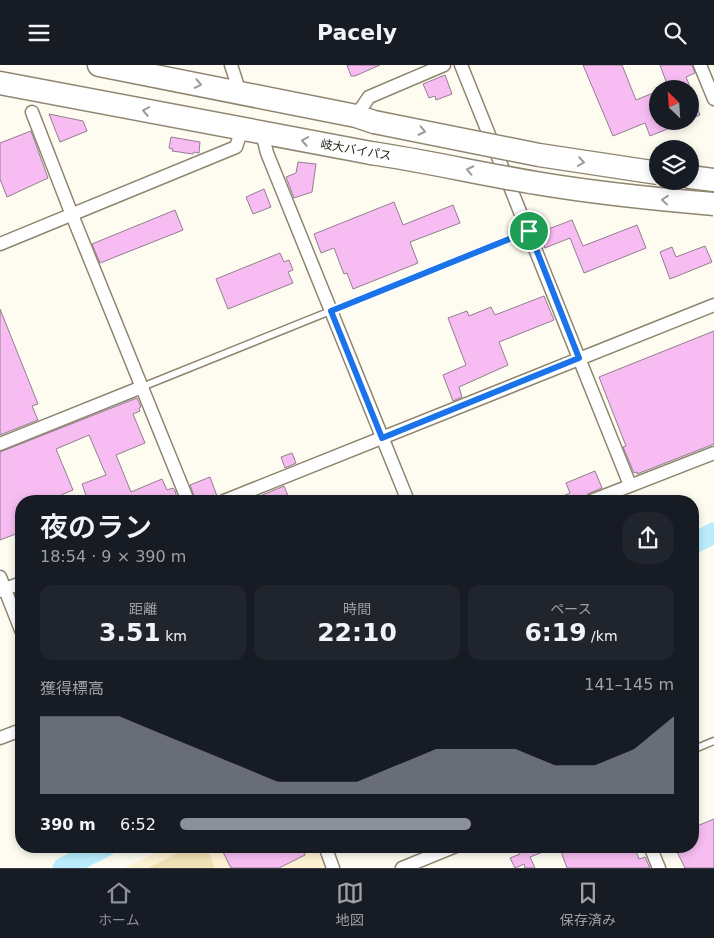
<!DOCTYPE html>
<html lang="ja">
<head>
<meta charset="utf-8">
<style>
  :root { --surface:#171b24; --page:#20242c; --text:#f1f3f6; --muted:#9ea1a6; --line:#363941; --accent:#8c9099 }
  body { margin:0; font-family:"DejaVu Sans","Noto Sans JP",sans-serif; background:var(--page); color:var(--text); height:100vh; display:flex; flex-direction:column; font-size:19px; white-space:nowrap }
  * { box-sizing:border-box; margin:0 }
  p { font-size:16px; color:var(--muted) }
  .icon { flex:none; width:28px; height:28px; fill:none; stroke:currentColor; stroke-width:2; stroke-linecap:round; stroke-linejoin:round }
  .map { position:relative; flex:1; overflow:hidden }
  .details { position:absolute; left:15px; top:430px; width:684px; height:358px; display:flex; flex-direction:column; background:var(--surface); border-radius:20px; box-shadow:0 2px 8px #0003 }
  .details>* { flex:none }
  .needle { width:32px; rotate:335deg }
  .tools { position:absolute; left:649px; top:15px; display:grid; gap:10px }
  .tools a { display:grid; place-items:center; width:50px; height:50px; border-radius:50%; background:var(--surface); box-shadow:0 2px 8px #0003; font-size:25px }
  .pin { position:absolute; display:grid; place-items:center; width:42px; height:42px; color:#fff; margin:-21px; border:2px solid #fff; border-radius:50%; box-shadow:0 1px 5px #0007 }
  .round { display:grid; place-items:center; flex:none; width:52px; height:52px; border-radius:20px; background:var(--page) }
  .head { display:flex; align-items:center; justify-content:space-between; height:85px; padding:0 25px }
  h1 { font-size:28px; font-weight:600; line-height:38px }
  .figures { display:grid; grid-template-columns:repeat(3,1fr); gap:8px; height:85px; padding:5px 25px }
  .figures div { display:grid; align-content:center; border-radius:12px; background:var(--page); text-align:center }
  .figures b { font-size:25px; font-weight:600 }
  .figures small { font-size:14px; font-weight:400 }
  .figures p { font-size:14px }
  .chart { height:140px; padding:10px 25px }
  .chart p { display:flex; justify-content:space-between }
  .chart svg { width:100%; height:90px; margin-top:5px; fill:var(--accent); opacity:.7 }
  ul { padding:0 25px; list-style:none; font-size:16px }
  li { display:grid; grid-template-columns:80px 60px 1fr; align-items:center; height:38px }
  li i { height:12px; border-radius:6px; background:var(--accent) }
  header { display:flex; justify-content:space-between; align-items:center; height:65px; padding:0 25px; background:var(--surface); font-size:22px; font-weight:600 }
  .tabs { display:flex; justify-content:space-around; align-items:center; height:70px; border-top:1px solid var(--line); background:var(--surface); font-size:14px; color:var(--muted) }
  .tabs a { display:grid; justify-items:center; gap:2px }
  .tabs .current { color:var(--accent) }
  .map>svg:first-child { display:block }
  .built { fill:#fef2d3 }
  .green { fill:#f1e2b5 }
  .lines { fill:none; stroke-linecap:round; stroke-linejoin:round }
  .river { stroke:#b9edfd; stroke-width:21 }
  .building { fill:#f7bdf2; stroke:#917e8f }
  .lane-casing { stroke:#8e8670; stroke-width:9 }
  .street-casing { stroke:#8e8670; stroke-width:15 }
  .highway-casing { stroke:#8e8670; stroke-width:25 }
  .lane { stroke:#fff; stroke-width:6 }
  .street { stroke:#fff; stroke-width:12 }
  .highway { stroke:#fff; stroke-width:22 }
  .highway-bridge-casing { stroke:#8e8670; stroke-width:25; stroke-linecap:butt }
  .highway-bridge { stroke:#fff; stroke-width:22 }
  .oneway { stroke:#9c9b97 }
  .route-casing { stroke:#fff; stroke-width:10 }
  .route { stroke:#1a73e8; stroke-width:6 }
  .labels { text-anchor:middle; dominant-baseline:central; stroke-width:4; stroke-linejoin:round; paint-order:stroke }
  .street-label { font-size:12px; fill:#232017; stroke:#fff }
</style>
</head>
<body>
<header><svg class="icon" aria-label="menu" viewBox="0 0 24 24"><path d="M4 6h16M4 12h16M4 18h16"/></svg>Pacely<svg class="icon" aria-label="search" viewBox="0 0 24 24"><circle cx="10" cy="10" r="6"/><path d="M15 15l6 6"/></svg></header>
<div class="map">
<svg width="714" height="803" viewBox="0 0 714 803">
  <rect width="100%" height="100%" fill="#fefbf1"/>
  <path class="built" d="M 170,781 L 319,781 L 327,803 L 124,803 Z"/>
  <path class="green" d="M 191,781 L 206,781 L 215,803 L 148,803 Z"/>
  <g class="lines">
    <g class="river">
      <path d="M 692,479 L 714,468"/>
      <path d="M 63,803 L 106,781"/>
    </g>
  </g>
  <g class="building">
    <path d="M 347,0 L 380,0 L 355,11 L 351,11 Z"/>
    <path d="M 583,0 L 622,0 L 636,35 L 653,28 L 658,40 L 658,56 L 685,57 L 650,71 L 645,58 L 613,71 Z"/>
    <path d="M 660,0 L 692,0 L 695,8 L 686,12 L 691,24 L 672,24 L 670,18 L 667,19 Z"/>
    <path d="M 445,10 L 452,29 L 436,35 L 435,31 L 429,33 L 423,19 Z"/>
    <path d="M 690,25 L 700,50 L 690,54 Z"/>
    <path d="M 49,49 L 83,56 L 87,66 L 60,77 Z"/>
    <path d="M 31,66 L 48,113 L 7,132 L 0,114 L 0,78 Z"/>
    <path d="M 171,72 L 200,77 L 199,88 L 194,87 L 193,89 L 172,86 L 173,84 L 169,83 Z"/>
    <path d="M 298,97 L 316,99 L 312,127 L 294,133 L 286,112 L 296,108 Z"/>
    <path d="M 264,124 L 271,142 L 253,149 L 246,132 Z"/>
    <path d="M 394,137 L 403,160 L 453,140 L 460,158 L 410,177 L 418,198 L 353,224 L 347,208 L 344,209 L 334,183 L 321,188 L 314,169 Z"/>
    <path d="M 175,145 L 183,165 L 100,198 L 92,179 Z"/>
    <path d="M 572,155 L 583,181 L 637,160 L 646,183 L 584,208 L 570,173 L 545,183 L 538,168 Z"/>
    <path d="M 705,181 L 712,197 L 670,214 L 660,187 L 672,182 L 676,192 Z"/>
    <path d="M 280,188 L 284,197 L 289,195 L 293,205 L 288,207 L 293,218 L 228,244 L 216,214 Z"/>
    <path d="M 544,231 L 554,255 L 499,277 L 508,300 L 459,322 L 462,332 L 453,336 L 443,310 L 466,300 L 448,253 L 467,246 L 469,251 L 491,242 L 495,250 Z"/>
    <path d="M 0,244 L 38,339 L 32,341 L 38,355 L 0,370 Z"/>
    <path d="M 714,266 L 714,379 L 637,409 L 637,407 L 634,408 L 623,382 L 626,381 L 599,312 Z"/>
    <path d="M 137,333 L 141,342 L 139,343 L 140,346 L 133,349 L 145,378 L 116,390 L 131,427 L 162,414 L 167,425 L 173,423 L 175,426 L 178,436 L 88,436 L 82,419 L 106,410 L 89,370 L 56,384 L 73,425 L 61,430 L 63,436 L 21,436 L 21,467 L 0,475 L 0,387 Z"/>
    <path d="M 292,388 L 296,398 L 285,403 L 281,392 Z"/>
    <path d="M 595,406 L 602,423 L 588,429 L 583,436 L 552,436 L 570,428 L 566,418 Z"/>
    <path d="M 210,412 L 217,431 L 205,436 L 196,436 L 190,420 Z"/>
    <path d="M 284,421 L 290,436 L 273,436 L 272,432 L 262,436 L 260,431 Z"/>
    <path d="M 714,754 L 714,803 L 685,803 L 674,781 L 692,781 L 692,763 Z"/>
    <path d="M 220,781 L 301,781 L 305,790 L 279,803 L 231,803 Z"/>
    <path d="M 517,781 L 556,781 L 556,782 L 530,792 L 535,803 L 525,803 L 524,799 L 515,803 L 510,793 L 520,789 Z"/>
    <path d="M 559,781 L 634,781 L 639,794 L 645,792 L 650,803 L 567,803 Z"/>
  </g>
  <g class="lines">
    <defs>
      <g id="lane">
        <path d="M 142,322 L 529,166"/>
        <path d="M 692,685 L 714,676"/>
      </g>
      <g id="street">
        <path d="M 231,0 L 240,28"/>
        <path d="M 461,0 L 630,420"/>
        <path d="M 700,0 L 714,34"/>
        <path d="M 32,47 L 72,150 L 188,436"/>
        <path d="M 356,51 L 369,32 L 444,0"/>
        <path d="M 262,68 L 267,88 L 408,436"/>
        <path d="M 0,179 L 236,82 L 242,64"/>
        <path d="M 0,379 L 142,322"/>
        <path d="M 224,436 L 714,240"/>
        <path d="M 591,436 L 714,388"/>
        <path d="M 0,512 L 21,565"/>
        <path d="M 0,526 L 21,518"/>
        <path d="M 0,673 L 21,665"/>
        <path d="M 325,781 L 333,803"/>
        <path d="M 650,781 L 659,803"/>
        <path d="M 402,803 L 456,781"/>
      </g>
      <g id="highway">
        <path d="M 99,0 L 356,51 L 374,57"/>
        <path d="M 0,18 L 371,88"/>
        <path d="M 690,112 L 714,115"/>
      </g>
    </defs>
    <use href="#lane" class="lane-casing"/>
    <use href="#street" class="street-casing"/>
    <use href="#highway" class="highway-casing"/>
    <use href="#lane" class="lane"/>
    <use href="#street" class="street"/>
    <use href="#highway" class="highway"/>
    <defs>
      <g id="highway-bridge">
        <path d="M 374,57 L 539,90 L 658,108"/>
        <path d="M 371,88 C 426,96 481,109 536,118 C 595,128 654,134 714,139"/>
      </g>
    </defs>
    <use href="#highway-bridge" class="highway-bridge-casing"/>
    <use href="#highway-bridge" class="highway-bridge"/>
  </g>
  <defs><path id="oneway-chevron" d="M-2-3.5L2.5 0L-2 3.5" fill="none" stroke-width="1.6" stroke-linecap="round" stroke-linejoin="round" transform="scale(1.25)"/></defs>
  <g class="oneway">
    <use href="#oneway-chevron" transform="translate(198 19) rotate(11)"/>
    <use href="#oneway-chevron" transform="translate(146 46) rotate(-169)"/>
    <use href="#oneway-chevron" transform="translate(422 66) rotate(12)"/>
    <use href="#oneway-chevron" transform="translate(305 76) rotate(-170)"/>
    <use href="#oneway-chevron" transform="translate(581 97) rotate(9)"/>
    <use href="#oneway-chevron" transform="translate(470 105) rotate(-168)"/>
    <use href="#oneway-chevron" transform="translate(665 135) rotate(-175)"/>
  </g>
  <g class="lines">
    <defs>
      <path id="route" d="M 529,166 L 579,293 L 382,373 L 331,246 Z"/>
    </defs>
    <use href="#route" class="route-casing"/>
    <use href="#route" class="route"/>
  </g>
  <g class="labels">
    <g class="street-label">
      <text transform="translate(356 85) rotate(10)">岐大バイパス</text>
    </g>
  </g>
</svg>
<div class="tools">
<a><svg class="needle" viewBox="-14 -14 28 28"><path d="M0-13l5 13h-10z" fill="#e53935"/><path d="M0 13l5-13h-10z" fill="#9ea1a6"/></svg></a>
<a><svg class="icon" aria-label="layers" viewBox="0 0 24 24"><path d="M12 4l9 5-9 5-9-5zM3 14l9 5 9-5"/></svg></a>
</div>
<div class="pin" style="left:529px;top:166px;background:#1e9e55"><svg class="icon" aria-label="arrive" viewBox="0 0 24 24"><path d="M6 21V4h12l-3 4 3 4H6"/></svg></div>
<section class="details">
<div class="head"><div><h1>夜のラン</h1><p>18:54 · 9 × 390 m</p></div><a class="round"><svg class="icon" aria-label="share" viewBox="0 0 24 24"><path d="M12 15V3M7 8l5-5 5 5M5 13v7h14v-7"/></svg></a></div>
<div class="figures">
<div><p>距離</p><b>3.51<small> km</small></b></div>
<div><p>時間</p><b>22:10</b></div>
<div><p>ペース</p><b>6:19<small> /km</small></b></div>
</div>
<div class="chart"><p><span>獲得標高</span>141–145 m</p>
<svg viewBox="0 0 160 44" preserveAspectRatio="none"><path d="M0 44V6L10 6L20 6L30 14L40 22L50 30L60 38L70 38L80 38L90 30L100 22L110 22L120 22L130 30L140 30L150 22L160 6V44z"/></svg>
</div>
<ul>
<li><b>390 m</b>6:52<i style="width:59%"></i></li>
</ul>
</section>
</div>
<nav class="tabs">
<a class="current"><svg class="icon" aria-label="home" viewBox="0 0 24 24"><path d="M3 11l9-7 9 7M6 9v11h12V9"/></svg>ホーム</a>
<a><svg class="icon" aria-label="map" viewBox="0 0 24 24"><path d="M3 6l6-2 6 2 6-2v14l-6 2-6-2-6 2zM9 4v14M15 6v14"/></svg>地図</a>
<a><svg class="icon" aria-label="saved" viewBox="0 0 24 24"><path d="M7 4h10v16l-5-4-5 4z"/></svg>保存済み</a>
</nav>
</body>
</html>
